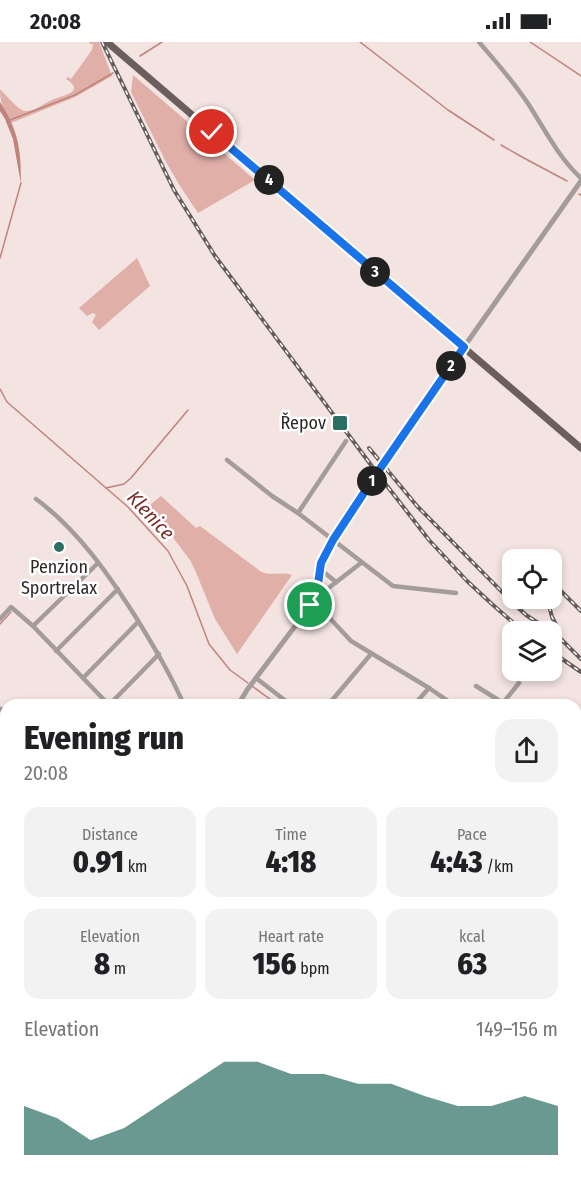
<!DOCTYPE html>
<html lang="en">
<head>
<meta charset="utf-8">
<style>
  :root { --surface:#fff; --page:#f2f2f2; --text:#202124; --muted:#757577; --accent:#2b6f62 }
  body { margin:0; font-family:"Fira Sans Condensed",sans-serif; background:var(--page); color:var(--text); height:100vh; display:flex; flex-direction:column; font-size:22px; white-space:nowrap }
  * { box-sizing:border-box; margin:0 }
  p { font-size:20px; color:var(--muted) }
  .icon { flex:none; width:33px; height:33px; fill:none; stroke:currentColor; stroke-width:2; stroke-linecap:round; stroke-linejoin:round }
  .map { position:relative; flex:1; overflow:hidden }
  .details { position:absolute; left:0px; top:657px; width:582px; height:488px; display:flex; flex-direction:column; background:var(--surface); border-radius:18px 18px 0 0; box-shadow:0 3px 9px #0003 }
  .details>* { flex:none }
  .controls { position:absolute; left:502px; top:507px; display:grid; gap:12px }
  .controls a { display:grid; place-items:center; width:60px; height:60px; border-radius:12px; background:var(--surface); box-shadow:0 3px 9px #0003; font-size:30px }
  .pin { position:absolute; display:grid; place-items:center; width:51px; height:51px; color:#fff; margin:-26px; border:3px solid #fff; border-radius:50%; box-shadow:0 2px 6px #0007 }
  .km { position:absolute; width:30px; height:30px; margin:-15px; border-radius:50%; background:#222; color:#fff; font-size:16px; line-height:30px; text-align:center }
  .round { display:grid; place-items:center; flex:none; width:63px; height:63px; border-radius:18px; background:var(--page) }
  .summary { display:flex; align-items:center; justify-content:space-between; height:102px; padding:0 24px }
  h1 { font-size:33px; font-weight:800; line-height:45px }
  .stats { display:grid; grid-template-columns:repeat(3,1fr); gap:9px; height:102px; padding:6px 24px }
  .stats div { display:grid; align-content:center; border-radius:15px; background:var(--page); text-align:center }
  .stats b { font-size:30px; font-weight:800 }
  .stats small { font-size:16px; font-weight:400 }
  .stats p { font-size:16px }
  .chart { height:168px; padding:12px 24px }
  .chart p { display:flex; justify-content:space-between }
  .chart svg { width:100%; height:108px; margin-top:6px; fill:var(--accent); opacity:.7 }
  .status { display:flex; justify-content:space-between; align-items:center; height:42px; padding:0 30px; background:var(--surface); direction:ltr }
  .status svg { height:16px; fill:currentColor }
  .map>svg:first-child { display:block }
  .green { fill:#dfafa8 }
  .water { fill:#c0837b }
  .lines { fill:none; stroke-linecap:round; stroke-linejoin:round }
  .stream { stroke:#c0837b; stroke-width:1.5 }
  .minor { stroke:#a39c9b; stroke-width:4.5 }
  .tertiary { stroke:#a39c9b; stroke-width:5 }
  .primary { stroke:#6a5f5d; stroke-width:7 }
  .rail-casing { stroke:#645c5a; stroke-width:4 }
  .rail { stroke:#fff; stroke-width:1.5; stroke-dasharray:4.5; stroke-linecap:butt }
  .route-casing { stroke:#fff; stroke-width:12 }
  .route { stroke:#1a73e8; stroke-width:8 }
  .poi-dot { fill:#2b6f62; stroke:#fff; stroke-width:2 }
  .labels { text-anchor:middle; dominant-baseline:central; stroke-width:5; stroke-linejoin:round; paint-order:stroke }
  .poi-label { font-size:18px; fill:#2e2827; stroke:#fff; text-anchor:end }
  .water-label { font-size:20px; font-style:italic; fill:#782e27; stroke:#fff }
</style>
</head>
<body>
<div class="status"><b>20:08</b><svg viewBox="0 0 49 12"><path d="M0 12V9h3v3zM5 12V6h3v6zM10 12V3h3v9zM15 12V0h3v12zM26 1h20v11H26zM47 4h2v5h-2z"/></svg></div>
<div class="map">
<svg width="581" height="1144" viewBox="0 0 581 1144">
  <rect width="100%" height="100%" fill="#f3e3e1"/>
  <g class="green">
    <path d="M 89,0 L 99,0 L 112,34 L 75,55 L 11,81 C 5,67 0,64 0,47 C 6,53 18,68 25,69 C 35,70 44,61 52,58 C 59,54 88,51 66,37 L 68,35 L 71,37 L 92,8 L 93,2 L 90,2 Z"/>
    <path d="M 133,33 L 255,138 L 198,171 L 180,144 L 166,120 L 131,50 Z"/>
    <path d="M 137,216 L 150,244 L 99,288 L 92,280 L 96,273 L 93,271 L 87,274 L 79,266 Z"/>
    <path d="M 161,454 L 196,486 L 200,484 L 260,529 C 270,535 281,529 292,533 L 237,612 L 215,577 L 195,528 L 190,518 L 152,468 L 151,462 Z"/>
  </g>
  <path class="water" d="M 0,60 C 19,89 21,109 21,142 L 13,97 L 5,77 L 0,69 Z"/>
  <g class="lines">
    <g class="stream">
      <path d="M 360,0 L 448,68 L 494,98"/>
      <path d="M 530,0 L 581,34"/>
      <path d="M 140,14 L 162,0"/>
      <path d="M 10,78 L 75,53 L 113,31"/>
      <path d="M 501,103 L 522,115 L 567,139"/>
      <path d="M 579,152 L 581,153"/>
      <path d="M 0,216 L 21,141"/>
      <path d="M 0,347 L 7,360 L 128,465 L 168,509 L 187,544 L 209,602 L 230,628 L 248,641"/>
      <path d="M 106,446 L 124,442 L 131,436 L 188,368"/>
      <path d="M 0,582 L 11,570"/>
      <path d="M 252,644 L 278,663"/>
      <path d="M 576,675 L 581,674"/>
      <path d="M 576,1036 L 581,1040"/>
    </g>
    <g class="minor">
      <path d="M 479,0 C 496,20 514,40 529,63 C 545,88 559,116 581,136"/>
      <path d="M 227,418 L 272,454 L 298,471 L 393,544 L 456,551"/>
      <path d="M 36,457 C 78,488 109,533 137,577 C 154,605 171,633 184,663"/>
      <path d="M 298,471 L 346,399"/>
      <path d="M 361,521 L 313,558 L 351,599 L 429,646 L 454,663"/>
      <path d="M 320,527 L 336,540"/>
      <path d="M 0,577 L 11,565 L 33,584 L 109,663"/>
      <path d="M 33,584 L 98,521"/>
      <path d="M 56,609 L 118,547"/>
      <path d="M 83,636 L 138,580"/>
      <path d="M 256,636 L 291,663"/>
      <path d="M 476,644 L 503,661 L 519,641"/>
      <path d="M 109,663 L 159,612"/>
      <path d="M 328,663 L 371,612"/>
      <path d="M 414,663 L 429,646"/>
      <path d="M 0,667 L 6,669"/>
    </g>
    <g class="tertiary">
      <path d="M 238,663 L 247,648 L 311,563 L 317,549 L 321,521 L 333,498 L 430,353 L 581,139"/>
      <path d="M 0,863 L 6,855"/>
    </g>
    <path class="primary" d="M 107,0 L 581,406"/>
    <defs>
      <g id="rail">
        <path d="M 102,0 L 174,148 L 215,214 L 377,431 L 429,498 L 467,539 L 493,563 L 524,590"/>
        <path d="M 369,406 L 417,464 L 513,561 L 526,573 L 552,590"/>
        <path d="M 522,509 L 530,518"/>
        <path d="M 552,540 L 581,569"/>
        <path d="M 547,556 L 552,575 L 560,590"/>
        <path d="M 548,584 L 581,617"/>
        <path d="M 552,610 L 581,630"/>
      </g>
    </defs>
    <use href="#rail" class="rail-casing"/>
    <use href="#rail" class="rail"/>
  </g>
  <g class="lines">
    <defs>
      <path id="route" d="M 212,90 L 464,305 L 377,431 L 333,498 L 321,521 L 317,549 L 310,563"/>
    </defs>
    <use href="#route" class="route-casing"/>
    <use href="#route" class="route"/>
  </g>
  <g class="poi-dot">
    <rect x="332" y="373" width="16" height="16" rx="3"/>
    <circle cx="59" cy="505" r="6"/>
  </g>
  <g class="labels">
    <g class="poi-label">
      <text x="326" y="381">Řepov</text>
      <text x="59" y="525" text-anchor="middle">Penzion<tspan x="59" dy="21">Sportrelax</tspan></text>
    </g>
    <g class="water-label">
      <text transform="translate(151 473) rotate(47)">Klenice</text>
    </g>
  </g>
</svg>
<div class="controls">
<a><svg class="icon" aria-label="locate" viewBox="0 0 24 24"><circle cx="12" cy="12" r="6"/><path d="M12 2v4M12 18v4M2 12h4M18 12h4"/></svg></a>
<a><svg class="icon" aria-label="layers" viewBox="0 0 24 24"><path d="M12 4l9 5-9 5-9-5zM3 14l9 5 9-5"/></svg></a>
</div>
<div class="pin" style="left:310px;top:563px;background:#1e9e55"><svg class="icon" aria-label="arrive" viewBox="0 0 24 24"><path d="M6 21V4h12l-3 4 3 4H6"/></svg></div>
<div class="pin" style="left:212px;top:90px;background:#d93025"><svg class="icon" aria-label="check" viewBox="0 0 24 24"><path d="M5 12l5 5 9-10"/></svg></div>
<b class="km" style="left:372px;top:439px">1</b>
<b class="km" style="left:451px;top:324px">2</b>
<b class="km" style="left:375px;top:230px">3</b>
<b class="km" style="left:269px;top:138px">4</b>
<section class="details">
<div class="summary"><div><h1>Evening run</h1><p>20:08</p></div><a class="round"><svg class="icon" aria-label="share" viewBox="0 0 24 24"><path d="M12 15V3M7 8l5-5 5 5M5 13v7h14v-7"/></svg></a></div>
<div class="stats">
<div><p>Distance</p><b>0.91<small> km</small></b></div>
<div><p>Time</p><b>4:18</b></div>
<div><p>Pace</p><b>4:43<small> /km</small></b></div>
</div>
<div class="stats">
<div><p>Elevation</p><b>8<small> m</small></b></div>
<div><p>Heart rate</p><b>156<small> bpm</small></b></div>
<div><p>kcal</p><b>63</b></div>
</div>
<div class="chart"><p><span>Elevation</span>149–156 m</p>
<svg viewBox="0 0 160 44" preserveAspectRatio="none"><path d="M0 44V24L10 29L20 38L30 33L40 24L50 15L60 6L70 6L80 11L90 11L100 15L110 15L120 20L130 24L140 24L150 20L160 24V44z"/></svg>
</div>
</section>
</div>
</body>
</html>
